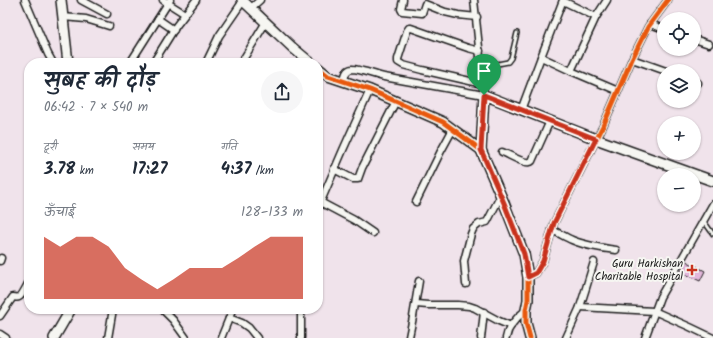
<!DOCTYPE html>
<html lang="hi">
<head>
<meta charset="utf-8">
<style>
  :root { --surface:#fff; --page:#f6f6f7; --text:#1f2937; --muted:#747a83; --accent:#c8321e }
  body { margin:0; font-family:Kalam,"Playpen Sans Deva",sans-serif; background:var(--page); color:var(--text); height:100vh; display:flex; flex-direction:column; font-size:15px; white-space:nowrap }
  * { box-sizing:border-box; margin:0 }
  p { font-size:13px; color:var(--muted) }
  .icon { flex:none; width:22px; height:22px; fill:none; stroke:currentColor; stroke-width:2; stroke-linecap:round; stroke-linejoin:round }
  .map { position:relative; flex:1; overflow:hidden }
  .drawer { position:absolute; left:24px; top:58px; width:299px; height:256px; display:flex; flex-direction:column; background:var(--surface); border-radius:16px; box-shadow:0 1px 3px #0004 }
  .drawer>* { flex:none }
  .fabs { position:absolute; left:657px; top:12px; display:grid; gap:8px }
  .fabs a { display:grid; place-items:center; width:44px; height:44px; border-radius:50%; background:var(--surface); box-shadow:0 1px 3px #0004; font-size:20px }
  .pin { position:absolute; display:grid; place-items:center; width:34px; height:34px; color:#fff; margin:-41px -17px; border-radius:50% 50% 50% 0; rotate:-45deg; box-shadow:0 0 4px #0007 }
  .pin .icon { rotate:45deg }
  .round { display:grid; place-items:center; flex:none; width:42px; height:42px; border-radius:21px; background:var(--page) }
  .headline { display:flex; align-items:center; justify-content:space-between; height:68px; padding:0 20px }
  h1 { font-size:22px; font-weight:800; line-height:30px }
  .metrics { display:grid; grid-template-columns:repeat(3,1fr); gap:6px; height:68px; padding:4px 20px }
  .metrics div { display:grid; align-content:center }
  .metrics b { font-size:17px; font-weight:800 }
  .metrics small { font-size:11px; font-weight:400 }
  .metrics p { font-size:11px }
  .chart { height:112px; padding:8px 20px }
  .chart p { display:flex; justify-content:space-between }
  .chart svg { width:100%; height:72px; margin-top:4px; fill:var(--accent); opacity:.7 }
  .map>svg:first-child { display:block }
  .building { fill:#e3b7db; stroke:#1c1c1c }
  .lines { fill:none; stroke-linecap:round; stroke-linejoin:round }
  .lane-casing { stroke:#1c1c1c; stroke-width:6 }
  .street-casing { stroke:#1c1c1c; stroke-width:9 }
  .secondary-casing { stroke:#1c1c1c; stroke-width:12 }
  .lane { stroke:#f6f6f2; stroke-width:3 }
  .street { stroke:#f6f6f2; stroke-width:6 }
  .secondary { stroke:#f6f6f2; stroke-width:9 }
  .cycleway-casing { stroke:#f6f6f2; stroke-width:8 }
  .cycleway { stroke:#e8590c; stroke-width:5 }
  .route-casing { stroke:#fff; stroke-width:8 }
  .route { stroke:#c8321e; stroke-width:5 }
  .poi-dot { fill:#c8321e; stroke:#f6f6f2; stroke-width:1.5 }
  .labels { text-anchor:middle; dominant-baseline:central; stroke-width:4; stroke-linejoin:round; paint-order:stroke }
  .poi-label { font-size:11px; fill:#1c1c1c; stroke:#f6f6f2; text-anchor:end }
</style>
</head>
<body>
<div class="map">
<svg width="713" height="338" viewBox="0 0 713 338">
  <rect width="100%" height="100%" fill="#f0e3eb"/>
  <filter id="ink" filterUnits="userSpaceOnUse"><feTurbulence type="fractalNoise" baseFrequency=".025" numOctaves="2"/><feDisplacementMap in="SourceGraphic" scale="8" xChannelSelector="R" yChannelSelector="G"/><feConvolveMatrix kernelMatrix="1 2 1 2 8 2 1 2 1" color-interpolation-filters="sRGB"/></filter>
  <g filter="url(#ink)">
    <path class="building" d="M 686,261 L 705,271 L 700,281 L 681,272 Z"/>
    <g class="lines">
      <defs>
        <g id="lane">
          <path d="M 482,67 L 508,62 L 511,58 L 517,33"/>
          <path d="M 703,220 L 713,234"/>
        </g>
        <g id="street">
          <path d="M 25,0 L 48,54 L 53,63"/>
          <path d="M 81,0 L 107,14"/>
          <path d="M 163,0 L 185,14"/>
          <path d="M 403,0 L 401,9 L 402,11 L 422,13 L 425,4 L 445,12 L 458,15 L 477,17"/>
          <path d="M 563,0 L 541,57 L 571,71 L 618,91"/>
          <path d="M 563,1 L 596,17"/>
          <path d="M 251,8 L 260,0"/>
          <path d="M 63,17 L 86,19 L 109,26"/>
          <path d="M 158,19 L 174,30"/>
          <path d="M 650,24 L 664,29"/>
          <path d="M 694,39 L 709,44"/>
          <path d="M 480,51 L 468,48 L 411,28 L 409,28 L 407,31 L 398,59 L 398,62 L 403,65 L 422,70 L 483,84"/>
          <path d="M 632,59 L 666,71"/>
          <path d="M 130,63 L 170,0"/>
          <path d="M 153,63 L 176,26 L 196,0"/>
          <path d="M 206,63 L 219,36 L 243,1"/>
          <path d="M 241,63 L 266,22"/>
          <path d="M 571,71 L 596,17 L 607,0"/>
          <path d="M 344,81 C 345,76 345,70 352,69 C 359,69 376,75 384,77 C 418,83 451,89 484,95 L 474,0"/>
          <path d="M 694,81 L 698,83"/>
          <path d="M 521,110 L 541,57"/>
          <path d="M 502,152 C 508,154 524,164 530,162 C 531,162 532,161 532,161 L 550,121"/>
          <path d="M 334,169 L 353,179 L 358,179 L 362,168 L 396,101"/>
          <path d="M 320,202 L 354,220 L 373,233"/>
          <path d="M 416,202 L 441,151 L 453,129"/>
          <path d="M 318,208 L 343,150 L 370,90"/>
          <path d="M 552,230 C 559,233 565,237 572,240 C 586,246 601,248 616,250"/>
          <path d="M 0,261 L 1,258"/>
          <path d="M 528,277 L 536,273 L 543,261 L 554,223 L 603,126 L 632,59 L 648,27 L 668,0"/>
          <path d="M 466,284 L 464,261 L 471,234 L 473,229 L 479,224 L 487,222 L 501,195"/>
          <path d="M 416,304 L 428,305 L 458,305 L 469,306 L 475,308 L 499,321 L 511,326"/>
          <path d="M 580,307 L 654,311 L 690,327 L 713,338"/>
          <path d="M 162,309 L 173,320 L 186,338"/>
          <path d="M 301,309 L 301,338"/>
          <path d="M 0,316 L 13,297 C 15,297 17,298 19,297 C 22,296 27,285 29,282"/>
          <path d="M 229,318 L 242,323 L 249,328 L 257,338"/>
          <path d="M 0,334 L 6,338"/>
          <path d="M 409,337 L 413,317 L 419,281"/>
          <path d="M 108,338 L 113,309"/>
          <path d="M 221,338 L 230,316 L 232,309"/>
          <path d="M 481,338 L 484,312"/>
          <path d="M 506,338 C 508,326 517,317 526,310"/>
          <path d="M 566,338 L 580,307 L 586,288 L 594,262"/>
          <path d="M 645,338 L 660,297 L 713,204"/>
        </g>
        <g id="secondary">
          <path d="M 61,0 L 68,63"/>
          <path d="M 242,0 L 293,48 L 311,63"/>
          <path d="M 318,68 L 328,76 L 370,90 L 443,122 L 481,150 L 504,203 L 524,254 L 528,277 L 528,300 L 526,310 L 526,323 L 530,338"/>
          <path d="M 481,150 L 484,95 L 596,139 L 713,181"/>
          <path d="M 54,338 L 71,309"/>
        </g>
      </defs>
      <use href="#lane" class="lane-casing"/>
      <use href="#street" class="street-casing"/>
      <use href="#secondary" class="secondary-casing"/>
      <use href="#lane" class="lane"/>
      <use href="#street" class="street"/>
      <use href="#secondary" class="secondary"/>
      <defs>
        <g id="cycleway">
          <path d="M 318,68 L 328,76 L 370,90 L 443,122 L 481,150 L 504,203 L 524,254 L 528,277 L 528,300 L 526,310 L 526,323 L 530,338"/>
          <path d="M 528,277 L 536,273 L 543,261 L 554,223 L 603,126 L 632,59 L 648,27 L 668,0"/>
        </g>
      </defs>
      <use href="#cycleway" class="cycleway-casing"/>
      <use href="#cycleway" class="cycleway"/>
    </g>
  </g>
  <g class="lines" filter="url(#ink)">
    <defs>
      <path id="route" d="M 484,95 L 596,139 L 554,223 L 543,261 L 536,273 L 528,277 L 524,254 L 504,203 L 481,150 Z"/>
    </defs>
    <use href="#route" class="route-casing"/>
    <use href="#route" class="route"/>
  </g>
  <path class="poi-dot" d="M690 264h4v4h4v4h-4v4h-4v-4h-4v-4h4z"/>
  <g class="labels">
    <g class="poi-label">
      <text x="683" y="264">Guru Harkishan<tspan x="683" dy="13">Charitable Hospital</tspan></text>
    </g>
  </g>
</svg>
<div class="fabs">
<a><svg class="icon" aria-label="locate" viewBox="0 0 24 24"><circle cx="12" cy="12" r="6"/><path d="M12 2v4M12 18v4M2 12h4M18 12h4"/></svg></a>
<a><svg class="icon" aria-label="layers" viewBox="0 0 24 24"><path d="M12 4l9 5-9 5-9-5zM3 14l9 5 9-5"/></svg></a>
<a>+</a>
<a>−</a>
</div>
<div class="pin" style="left:484px;top:95px;background:#1e9e55"><svg class="icon" aria-label="arrive" viewBox="0 0 24 24"><path d="M6 21V4h12l-3 4 3 4H6"/></svg></div>
<section class="drawer">
<div class="headline"><div><h1>सुबह की दौड़</h1><p>06:42 · 7 × 540 m</p></div><a class="round"><svg class="icon" aria-label="share" viewBox="0 0 24 24"><path d="M12 15V3M7 8l5-5 5 5M5 13v7h14v-7"/></svg></a></div>
<div class="metrics">
<div><p>दूरी</p><b>3.78<small> km</small></b></div>
<div><p>समय</p><b>17:27</b></div>
<div><p>गति</p><b>4:37<small> /km</small></b></div>
</div>
<div class="chart"><p><span>ऊँचाई</span>128–133 m</p>
<svg viewBox="0 0 160 44" preserveAspectRatio="none"><path d="M0 44V6L10 12L20 6L30 6L40 12L50 25L60 32L70 38L80 32L90 25L100 25L110 25L120 19L130 12L140 6L150 6L160 6V44z"/></svg>
</div>
</section>
</div>
</body>
</html>
